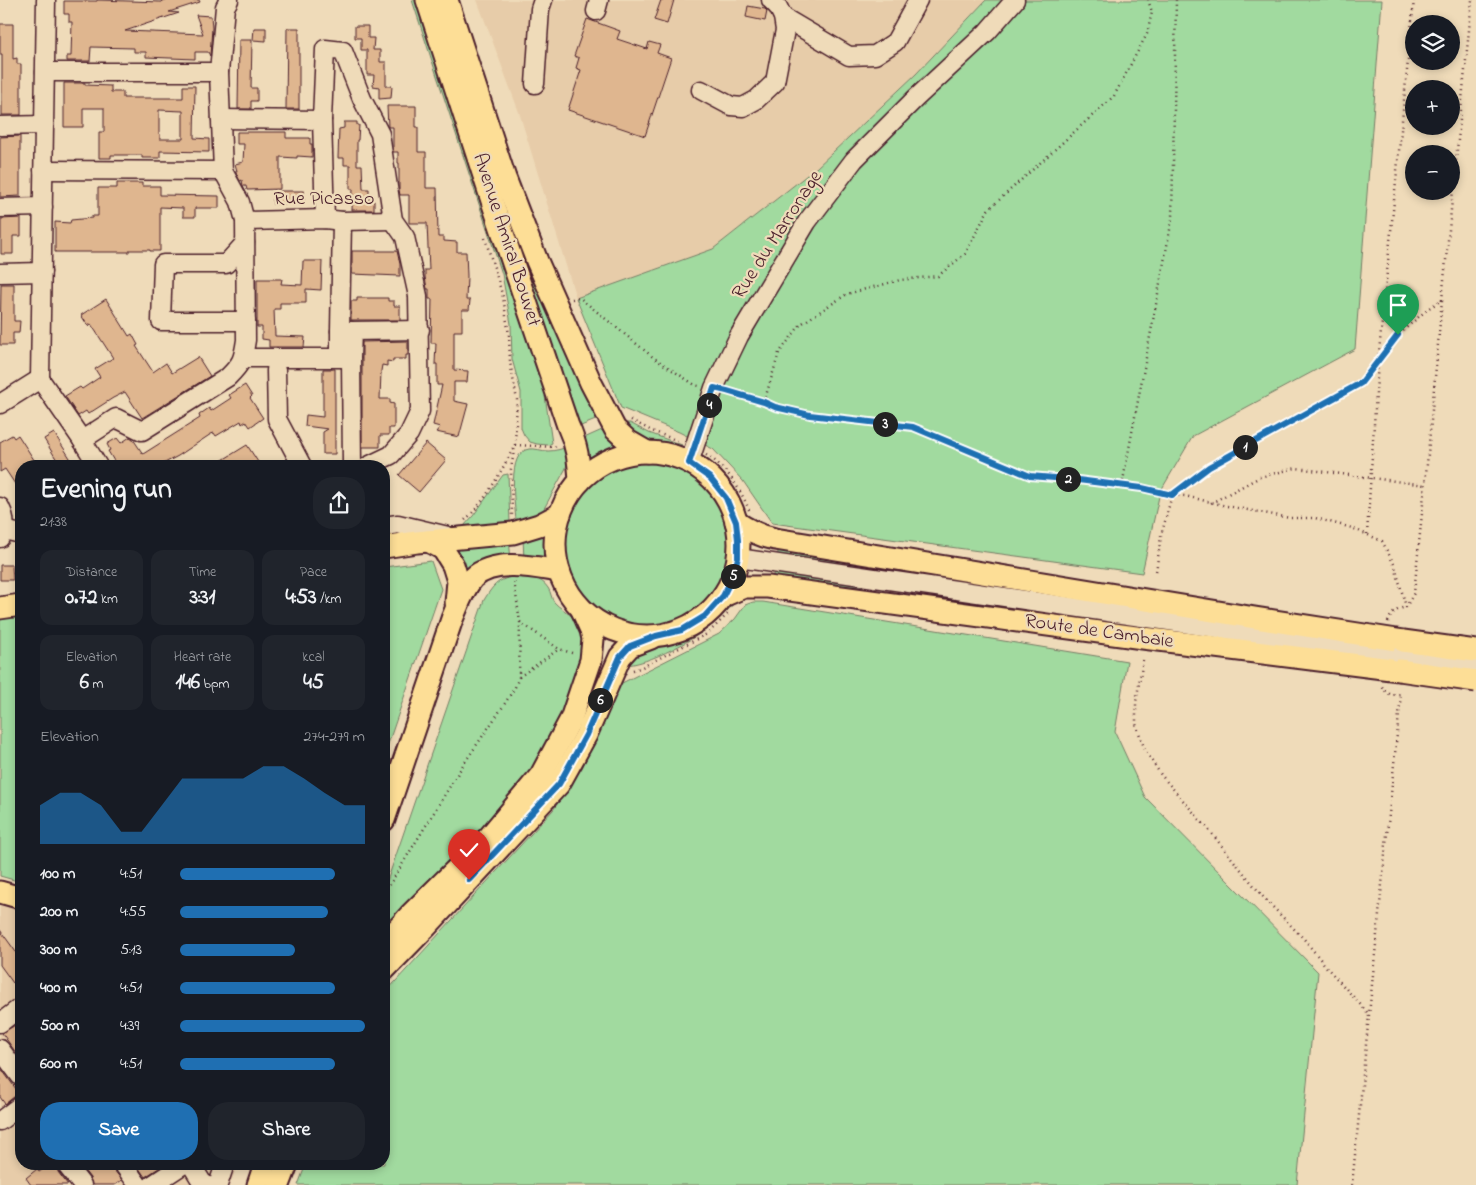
<!DOCTYPE html>
<html lang="en">
<head>
<meta charset="utf-8">
<style>
  :root { --surface:#171b24; --page:#20242c; --text:#f1f3f6; --muted:#9ea1a6; --accent:#1f6fb2 }
  body { margin:0; font-family:"Indie Flower",sans-serif; background:var(--page); color:var(--text); height:100vh; display:flex; flex-direction:column; font-size:19px; white-space:nowrap }
  * { box-sizing:border-box; margin:0 }
  p { font-size:16px; color:var(--muted) }
  .icon { flex:none; width:28px; height:28px; fill:none; stroke:currentColor; stroke-width:2; stroke-linecap:round; stroke-linejoin:round }
  .map { position:relative; flex:1; overflow:hidden }
  .sheet { position:absolute; left:15px; top:460px; width:375px; height:710px; display:flex; flex-direction:column; background:var(--surface); border-radius:20px; box-shadow:0 2px 8px #0003 }
  .sheet>* { flex:none }
  .buttons { position:absolute; left:1405px; top:15px; display:grid; gap:10px }
  .buttons a { display:grid; place-items:center; width:55px; height:55px; border-radius:50%; background:var(--surface); box-shadow:0 2px 8px #0003; font-size:25px }
  .pin { position:absolute; display:grid; place-items:center; width:42px; height:42px; color:#fff; margin:-51px -21px; border-radius:50% 50% 50% 0; rotate:-45deg; box-shadow:0 0 5px #0007 }
  .pin .icon { rotate:45deg }
  .km { position:absolute; width:25px; height:25px; margin:-12px; border-radius:50%; background:#222; color:#fff; font-size:14px; line-height:25px; text-align:center }
  .round { display:grid; place-items:center; flex:none; width:52px; height:52px; border-radius:20px; background:var(--page) }
  .summary { display:flex; align-items:center; justify-content:space-between; height:85px; padding:0 25px }
  h1 { font-size:28px; font-weight:700; line-height:38px }
  .metrics { display:grid; grid-template-columns:repeat(3,1fr); gap:8px; height:85px; padding:5px 25px }
  .metrics div { display:grid; align-content:center; border-radius:12px; background:var(--page); text-align:center }
  .metrics b { font-size:21px; font-weight:700 }
  .metrics small { font-size:14px; font-weight:400 }
  .metrics p { font-size:14px }
  .chart { height:140px; padding:10px 25px }
  .chart p { display:flex; justify-content:space-between }
  .chart svg { width:100%; height:90px; margin-top:5px; fill:var(--accent); opacity:.7 }
  .cta { display:flex; gap:10px; margin-top:auto; padding:10px 25px }
  .cta a { flex:1; height:58px; border-radius:20px; background:var(--accent); color:#fff; font-size:20px; font-weight:700; line-height:58px; text-align:center }
  .cta a+a { background:var(--page); color:var(--text) }
  ul { padding:0 25px; list-style:none; font-size:16px }
  li { display:grid; grid-template-columns:80px 60px 1fr; align-items:center; height:38px }
  li i { height:12px; border-radius:6px; background:var(--accent) }
  .map>svg:first-child { display:block }
  .built { fill:#e7cca9 }
  .green { fill:#a1da9f; stroke:#767c65 }
  .building { fill:#dfb68f; stroke:#4a1f2b; fill-rule:evenodd }
  .lines { fill:none; stroke-linecap:round; stroke-linejoin:round }
  .minor-casing { stroke:#4a1f2b; stroke-width:21 }
  .major-casing { stroke:#4a1f2b; stroke-width:25 }
  .path { stroke:#4a1f2b; stroke-width:2.5; stroke-dasharray:1 4; stroke-linecap:butt }
  .minor { stroke:#efdbb9; stroke-width:18 }
  .major { stroke:#fdde96; stroke-width:21 }
  .minor-bridge-casing { stroke:#4a1f2b; stroke-width:21; stroke-linecap:butt }
  .major-bridge-casing { stroke:#4a1f2b; stroke-width:25; stroke-linecap:butt }
  .minor-bridge { stroke:#efdbb9; stroke-width:18 }
  .major-bridge { stroke:#fdde96; stroke-width:21 }
  .route-casing { stroke:#fff; stroke-width:10 }
  .route { stroke:#1f6fb2; stroke-width:6 }
  .labels { text-anchor:middle; dominant-baseline:central; stroke-width:4.5; stroke-linejoin:round; paint-order:stroke }
  .street-label { font-size:20px; fill:#4a1f2b; stroke:#efdbb9 }
</style>
</head>
<body>
<div class="map">
<svg width="1476" height="1185" viewBox="0 0 1476 1185">
  <rect width="100%" height="100%" fill="#efdbb9"/>
  <filter id="ink" filterUnits="userSpaceOnUse"><feTurbulence type="fractalNoise" baseFrequency=".02" numOctaves="2"/><feDisplacementMap in="SourceGraphic" scale="10" xChannelSelector="R" yChannelSelector="G"/><feConvolveMatrix kernelMatrix="1 2 1 2 8 2 1 2 1" color-interpolation-filters="sRGB"/></filter>
  <g filter="url(#ink)">
    <g class="built">
      <path d="M 477,0 L 986,0 L 916,74 L 816,168 L 713,249 L 576,298 L 519,112 Z"/>
      <path d="M 0,900 L 21,907 L 21,1164 L 238,1164 L 230,1185 L 0,1185 Z"/>
    </g>
    <g class="green">
      <path d="M 412,0 L 419,0 L 549,394 L 545,396 L 552,443 L 548,445 L 537,444 L 530,442 L 524,435 L 521,428 L 521,392 L 512,359 L 511,324 L 502,274 Z"/>
      <path d="M 438,0 L 509,219 L 598,419 L 576,428 Z"/>
      <path d="M 986,0 L 1382,0 L 1355,349 L 1193,436 L 1160,492 L 1142,573 L 772,523 L 743,481 L 713,449 L 679,432 L 621,408 L 576,298 L 713,249 L 816,168 L 916,74 Z"/>
      <path d="M 618,423 L 630,423 L 649,433 L 682,445 L 678,448 L 658,443 L 638,441 Z"/>
      <path d="M 602,430 L 616,446 L 586,461 L 582,439 Z"/>
      <path d="M 568,447 L 568,458 L 566,468 L 540,516 L 518,524 L 516,521 C 515,504 506,452 529,449 C 535,448 542,451 548,451 C 555,451 561,449 568,447 Z"/>
      <circle cx="645" cy="545" r="85"/>
      <path d="M 508,474 L 510,522 L 463,527 L 473,516 L 503,475 Z"/>
      <path d="M 543,531 L 545,565 L 524,561 L 523,537 Z"/>
      <path d="M 509,538 L 511,561 L 465,574 L 452,543 Z"/>
      <path d="M 779,547 L 1131,607 L 777,557 Z"/>
      <path d="M 431,561 L 441,589 L 384,756 L 384,567 Z"/>
      <path d="M 774,571 L 864,585 L 864,587 L 813,584 L 772,579 Z"/>
      <path d="M 517,576 C 528,576 541,577 548,588 C 551,592 551,598 554,602 C 559,608 567,611 572,617 C 582,629 583,642 582,657 L 551,740 L 536,766 L 475,836 L 392,919 L 384,916 L 384,890 L 484,600 C 494,584 498,579 517,576 Z"/>
      <path d="M 936,594 L 1135,623 L 1134,631 L 935,602 Z"/>
      <path d="M 739,598 C 732,605 725,614 717,621 C 699,637 647,666 623,665 L 632,654 L 647,647 L 668,642 L 694,633 L 714,618 L 728,601 Z"/>
      <path d="M 753,602 L 763,602 L 1127,661 L 1115,732 L 1145,797 L 1318,972 L 1297,1185 L 298,1185 L 306,1164 L 384,1164 L 384,994 L 553,810 L 582,768 L 620,684 L 719,634 L 735,619 L 745,605 Z"/>
      <path d="M 21,614 L 21,882 L 0,876 L 0,617 Z"/>
    </g>
    <g class="building">
      <path d="M 97,0 L 162,2 L 161,0 L 199,0 L 200,2 L 169,12 L 179,13 L 125,31 L 203,34 L 196,15 L 211,16 L 212,28 L 210,56 L 208,52 L 195,52 L 195,59 L 146,57 L 146,52 L 134,52 L 134,48 L 91,47 L 90,61 L 67,61 L 67,56 L 71,56 L 72,22 L 69,22 L 69,14 L 64,14 L 64,1 L 97,1 Z"/>
      <path d="M 661,0 L 674,0 L 667,24 L 654,20 Z"/>
      <path d="M 748,6 L 765,9 L 767,11 L 765,21 L 746,17 Z"/>
      <path d="M 587,19 L 620,31 L 617,39 L 647,49 L 649,42 L 660,45 L 657,53 L 671,58 L 645,136 L 568,110 L 581,70 L 576,68 L 579,58 L 574,56 Z"/>
      <path d="M 0,24 L 13,24 L 13,59 L 17,58 L 17,64 L 21,64 L 21,115 L 2,115 L 2,54 L 0,54 Z"/>
      <path d="M 355,26 L 368,26 L 368,38 L 374,38 L 373,50 L 380,50 L 380,62 L 386,62 L 386,86 L 392,86 L 391,98 L 379,99 L 379,87 L 373,86 L 374,75 L 367,75 L 367,50 L 361,50 L 361,38 L 355,38 Z"/>
      <path d="M 254,28 L 266,28 L 266,41 L 253,40 Z"/>
      <path d="M 287,28 L 299,28 L 299,109 L 286,109 Z"/>
      <path d="M 239,40 L 252,40 L 251,88 L 257,88 L 257,101 L 251,101 L 251,109 L 238,109 Z"/>
      <path d="M 64,83 L 85,83 L 85,85 L 111,86 L 111,92 L 123,92 L 123,98 L 183,98 L 183,86 L 195,86 L 194,138 L 209,139 L 209,152 L 160,151 L 160,158 L 142,158 L 142,155 L 111,155 L 111,158 L 99,158 L 99,132 L 104,132 L 104,108 L 83,108 L 83,127 L 64,127 ZM 159,110 L 183,111 L 183,139 L 160,139 L 160,134 L 159,134 Z"/>
      <path d="M 387,106 L 416,106 L 416,127 L 418,127 L 418,152 L 426,152 L 426,188 L 437,188 L 438,237 L 444,237 L 444,241 L 457,242 L 457,252 L 466,252 L 467,276 L 466,300 L 470,300 L 469,310 L 462,310 L 462,331 L 454,331 L 454,370 L 468,371 L 467,382 L 454,382 L 454,401 L 468,404 L 459,437 L 436,432 L 440,427 L 433,425 L 442,385 L 437,385 L 437,364 L 435,364 L 436,343 L 431,343 L 432,299 L 429,299 L 429,289 L 427,289 L 425,277 L 425,270 L 429,270 L 427,223 L 409,223 L 409,195 L 400,195 L 399,190 L 399,163 L 398,163 L 398,152 L 393,152 L 393,127 L 388,127 Z"/>
      <path d="M 344,122 L 357,122 L 357,125 L 359,125 L 358,140 L 357,140 L 357,165 L 362,165 L 363,189 L 369,189 L 369,201 L 374,201 L 374,210 L 352,210 L 353,189 L 350,189 L 350,165 L 344,165 L 344,158 L 338,158 L 339,129 L 344,128 Z"/>
      <path d="M 237,132 L 286,132 L 286,138 L 310,138 L 310,144 L 312,144 L 312,157 L 297,156 L 297,158 L 280,157 L 280,189 L 247,190 L 246,186 L 243,186 L 242,180 L 240,181 L 235,171 L 237,171 L 235,164 L 243,162 L 244,144 L 237,144 Z"/>
      <path d="M 20,136 L 20,196 L 0,197 L 0,137 Z"/>
      <path d="M 117,183 L 142,183 L 142,186 L 160,186 L 160,195 L 219,196 L 219,208 L 195,208 L 195,217 L 183,217 L 183,208 L 160,207 L 160,251 L 150,251 L 150,250 L 129,250 L 129,252 L 55,252 L 55,222 L 70,223 L 71,220 L 92,218 L 92,216 L 98,216 L 98,188 L 117,188 Z"/>
      <rect x="273" y="191" width="31" height="13"/>
      <path d="M 21,218 L 21,236 L 13,236 L 13,254 L 1,254 L 1,219 Z"/>
      <path d="M 352,251 L 397,251 L 400,264 L 400,276 L 352,274 Z"/>
      <path d="M 303,261 L 322,261 L 321,290 L 306,289 L 306,303 L 280,303 L 280,309 L 274,309 L 275,336 L 305,337 L 304,347 L 269,347 L 269,340 L 262,339 L 262,327 L 257,327 L 257,279 L 282,279 L 281,284 L 302,285 Z"/>
      <path d="M 1,284 L 14,284 L 14,321 L 20,321 L 19,333 L 13,333 L 13,345 L 0,345 Z"/>
      <path d="M 357,298 L 388,298 L 388,301 L 394,301 L 394,306 L 400,306 L 400,320 L 351,320 L 351,301 L 357,301 Z"/>
      <path d="M 106,299 L 129,336 L 132,334 L 138,345 L 136,346 L 153,372 L 166,363 L 172,373 L 198,357 L 210,376 L 142,418 L 125,392 L 113,398 L 88,414 L 86,411 L 78,416 L 65,396 L 80,387 L 82,389 L 100,377 L 95,369 L 113,358 L 91,324 L 88,326 L 81,315 Z"/>
      <path d="M 408,341 L 408,355 L 406,355 L 406,359 L 393,359 L 393,362 L 387,361 L 387,366 L 382,365 L 381,371 L 380,399 L 390,399 L 390,403 L 394,404 L 394,428 L 389,428 L 389,435 L 380,435 L 380,447 L 362,447 L 362,342 Z"/>
      <path d="M 323,369 L 335,369 L 335,454 L 323,454 L 323,432 L 328,429 L 305,426 L 306,415 L 323,417 Z"/>
      <path d="M 245,385 L 252,396 L 250,398 L 263,418 L 250,427 L 246,421 L 242,424 L 241,421 L 216,436 L 214,433 L 211,434 L 178,456 L 159,466 L 117,466 L 108,451 L 110,450 L 107,444 L 117,438 L 121,443 L 130,437 L 133,439 L 143,454 L 200,418 L 199,415 L 209,408 L 211,411 L 231,398 L 229,395 Z"/>
      <path d="M 54,433 L 70,458 L 60,465 L 44,439 Z"/>
      <path d="M 12,435 L 14,438 L 18,435 L 38,466 L 21,466 L 21,493 L 5,469 L 0,472 L 0,442 Z"/>
      <path d="M 426,443 L 446,460 L 419,492 L 399,475 Z"/>
      <path d="M 247,445 L 258,462 L 251,466 L 213,466 Z"/>
      <path d="M 0,565 L 12,565 L 13,580 L 0,580 Z"/>
      <path d="M 0,930 L 21,959 L 21,977 L 13,983 L 0,965 Z"/>
      <path d="M 17,1024 L 21,1030 L 21,1060 L 2,1033 Z"/>
      <path d="M 0,1067 L 19,1093 L 5,1104 L 0,1097 Z"/>
      <path d="M 50,1164 L 57,1164 L 58,1172 L 68,1185 L 31,1185 L 26,1178 L 37,1169 L 39,1172 Z"/>
      <path d="M 79,1164 L 113,1164 L 114,1170 L 122,1180 L 115,1185 L 92,1185 L 90,1178 Z"/>
      <path d="M 136,1164 L 165,1164 L 145,1177 Z"/>
    </g>
    <g class="lines">
      <defs>
        <g id="minor">
          <path d="M 596,11 L 599,0"/>
          <path d="M 783,17 L 849,56 L 875,55 L 895,42 L 918,0"/>
          <path d="M 45,72 L 219,72"/>
          <path d="M 535,84 L 540,9 L 543,0"/>
          <path d="M 701,90 L 731,106 L 743,107 L 756,100 L 775,82 L 785,30 L 783,17 L 778,7 L 771,0"/>
          <path d="M 221,119 L 322,120"/>
          <path d="M 0,126 L 44,125"/>
          <path d="M 43,170 L 223,171"/>
          <path d="M 0,208 L 43,207"/>
          <path d="M 325,219 L 322,120 L 325,49 L 343,51 L 362,99 L 380,134 L 393,220 L 405,237 L 418,296 L 420,411 L 409,434 L 391,455 L 368,466"/>
          <path d="M 245,221 L 325,219 L 342,221 L 393,220"/>
          <path d="M 245,243 L 226,264 L 163,264 L 161,321 L 246,321"/>
          <path d="M 0,273 L 42,272"/>
          <path d="M 340,331 L 342,221"/>
          <path d="M 352,331 L 420,330"/>
          <path d="M 244,358 L 351,358 L 352,331 L 340,331 L 340,358"/>
          <path d="M 351,358 L 352,466"/>
          <path d="M 276,370 L 277,419 L 302,466"/>
          <path d="M 40,379 L 46,0"/>
          <path d="M 40,379 L 82,440 L 98,466"/>
          <path d="M 0,404 L 40,379"/>
          <path d="M 82,440 L 116,418 L 142,431 L 228,377 C 242,363 243,360 246,340 L 245,221 L 240,202 L 223,171 L 219,72 L 225,7 L 229,0"/>
          <path d="M 689,463 L 714,388 L 739,336 L 807,222 L 854,160 L 916,98 L 987,32 L 1015,0"/>
          <path d="M 0,507 C 6,519 6,527 0,538"/>
          <path d="M 384,526 L 398,524 L 448,536"/>
          <path d="M 4,530 L 21,534"/>
          <path d="M 738,558 L 1401,655"/>
          <path d="M 0,1023 L 21,1007"/>
          <path d="M 0,1049 L 21,1077"/>
          <path d="M 0,1121 L 21,1105"/>
          <path d="M 123,1164 L 138,1185"/>
          <path d="M 191,1164 L 202,1182 L 206,1185"/>
          <path d="M 67,1166 L 82,1185"/>
          <path d="M 152,1185 L 184,1164"/>
          <path d="M 218,1185 L 225,1164"/>
        </g>
        <g id="major">
          <path d="M 427,0 L 494,207 L 568,426 C 577,445 579,462 580,481"/>
          <path d="M 447,0 L 505,178 L 537,261 L 591,383 L 615,429 L 628,441 L 647,452"/>
          <circle cx="647" cy="544" r="92"/>
          <path d="M 736,522 C 748,530 760,536 775,539 L 1255,618 L 1403,641"/>
          <path d="M 428,541 L 443,549 L 453,565 L 458,581 L 456,603"/>
          <path d="M 384,547 L 417,542 L 513,533 L 539,525 L 560,514"/>
          <path d="M 723,596 L 744,587 L 768,587 L 1143,638 L 1399,670"/>
          <path d="M 0,608 L 21,605"/>
          <path d="M 384,820 L 452,619 C 458,605 463,589 473,578 C 494,558 534,567 559,571"/>
          <path d="M 0,892 L 21,898"/>
          <path d="M 384,944 L 410,915 L 489,837 L 541,775 L 571,719 L 591,660 L 593,639 L 591,630 L 582,610"/>
          <path d="M 384,970 L 425,928 L 559,784 L 586,735 L 620,657 L 630,646 L 651,638"/>
          <path d="M 258,1185 L 265,1164"/>
          <path d="M 279,1185 L 287,1164"/>
        </g>
      </defs>
      <use href="#minor" class="minor-casing"/>
      <use href="#major" class="major-casing"/>
      <g class="path">
        <path d="M 485,238 L 503,297 L 509,335 L 510,362 L 517,400 L 515,445 L 511,469 L 512,515"/>
        <path d="M 572,299 L 580,298 L 654,358 L 695,385 L 699,386"/>
        <path d="M 1442,300 L 1472,0"/>
        <path d="M 729,391 L 764,402 L 775,407 L 810,415 L 913,427 L 1030,476 L 1078,480 L 1142,488 L 1172,495 L 1185,496 L 1227,506 L 1290,518 L 1315,518 L 1352,528 L 1382,541 L 1395,566 L 1406,607 L 1414,593 L 1428,454 L 1442,300 L 1429,308 L 1398,335 L 1361,383 L 1209,467 L 1172,495 L 1161,536 L 1156,572"/>
        <path d="M 764,402 L 779,353 L 801,324 L 847,294 L 900,280 L 938,276 L 965,254 L 988,210 L 1114,96 L 1147,34 L 1152,12 L 1148,0"/>
        <path d="M 631,420 L 652,431 L 681,442"/>
        <path d="M 515,445 L 554,447 L 558,445"/>
        <path d="M 706,455 C 726,466 741,490 749,510"/>
        <path d="M 1122,486 L 1172,219 L 1176,0"/>
        <path d="M 1211,503 L 1260,477 L 1296,468 L 1425,485"/>
        <path d="M 465,520 C 486,501 500,473 513,449"/>
        <path d="M 1367,534 L 1378,362 L 1414,0"/>
        <path d="M 520,622 L 559,649 L 575,654"/>
        <path d="M 1388,622 C 1391,613 1397,609 1406,607"/>
        <path d="M 1143,660 L 1136,702 L 1136,724 L 1145,750 L 1161,775 L 1208,829 L 1264,898 L 1304,939 L 1328,969 L 1368,1013"/>
        <path d="M 633,670 L 640,668 L 707,634 L 730,612"/>
        <path d="M 519,677 L 559,649"/>
        <path d="M 384,894 L 463,765 L 504,705 L 515,687 L 519,677 L 520,622 L 514,581"/>
        <path d="M 1352,1185 L 1401,694 L 1391,695 L 1384,690 L 1381,685"/>
      </g>
      <use href="#minor" class="minor"/>
      <use href="#major" class="major"/>
      <defs>
        <path id="minor-bridge" d="M 1401,655 L 1476,666"/>
        <g id="major-bridge">
          <path d="M 1403,641 L 1476,651"/>
          <path d="M 1399,670 L 1476,681"/>
        </g>
      </defs>
      <use href="#minor-bridge" class="minor-bridge-casing"/>
      <use href="#major-bridge" class="major-bridge-casing"/>
      <use href="#minor-bridge" class="minor-bridge"/>
      <use href="#major-bridge" class="major-bridge"/>
    </g>
  </g>
  <g class="lines" filter="url(#ink)">
    <defs>
      <path id="route" d="M 469,880 L 559,784 L 586,735 L 620,657 L 630,646 L 656,636 L 682,630 L 705,616 L 723,596 L 732,578 L 738,558 L 738,540 L 736,522 L 726,498 L 710,478 L 689,463 L 714,388 L 727,391 L 764,402 L 775,407 L 810,415 L 913,427 L 1030,476 L 1078,480 L 1142,488 L 1172,495 L 1209,467 L 1361,383 L 1398,335"/>
    </defs>
    <use href="#route" class="route-casing"/>
    <use href="#route" class="route"/>
  </g>
  <g class="labels">
    <g class="street-label">
      <text x="324" y="199">Rue Picasso</text>
      <text transform="translate(778 235) rotate(-57)">Rue du Marronage</text>
      <text transform="translate(506 240) rotate(72)">Avenue Amiral Bouvet</text>
      <text transform="translate(1099 632) rotate(8)">Route de Cambaie</text>
    </g>
  </g>
</svg>
<div class="buttons">
<a><svg class="icon" aria-label="layers" viewBox="0 0 24 24"><path d="M12 4l9 5-9 5-9-5zM3 14l9 5 9-5"/></svg></a>
<a>+</a>
<a>−</a>
</div>
<div class="pin" style="left:1398px;top:335px;background:#1e9e55"><svg class="icon" aria-label="arrive" viewBox="0 0 24 24"><path d="M6 21V4h12l-3 4 3 4H6"/></svg></div>
<div class="pin" style="left:469px;top:880px;background:#d93025"><svg class="icon" aria-label="check" viewBox="0 0 24 24"><path d="M5 12l5 5 9-10"/></svg></div>
<b class="km" style="left:1245px;top:447px">1</b>
<b class="km" style="left:1068px;top:479px">2</b>
<b class="km" style="left:885px;top:424px">3</b>
<b class="km" style="left:709px;top:405px">4</b>
<b class="km" style="left:733px;top:576px">5</b>
<b class="km" style="left:600px;top:700px">6</b>
<section class="sheet">
<div class="summary"><div><h1>Evening run</h1><p>21:38</p></div><a class="round"><svg class="icon" aria-label="share" viewBox="0 0 24 24"><path d="M12 15V3M7 8l5-5 5 5M5 13v7h14v-7"/></svg></a></div>
<div class="metrics">
<div><p>Distance</p><b>0.72<small> km</small></b></div>
<div><p>Time</p><b>3:31</b></div>
<div><p>Pace</p><b>4:53<small> /km</small></b></div>
</div>
<div class="metrics">
<div><p>Elevation</p><b>6<small> m</small></b></div>
<div><p>Heart rate</p><b>146<small> bpm</small></b></div>
<div><p>kcal</p><b>45</b></div>
</div>
<div class="chart"><p><span>Elevation</span>274–279 m</p>
<svg viewBox="0 0 160 44" preserveAspectRatio="none"><path d="M0 44V25L10 19L20 19L30 25L40 38L50 38L60 25L70 12L80 12L90 12L100 12L110 6L120 6L130 12L140 19L150 25L160 25V44z"/></svg>
</div>
<ul>
<li><b>100 m</b>4:51<i style="width:84%"></i></li>
<li><b>200 m</b>4:55<i style="width:80%"></i></li>
<li><b>300 m</b>5:13<i style="width:62%"></i></li>
<li><b>400 m</b>4:51<i style="width:84%"></i></li>
<li><b>500 m</b>4:39<i style="width:100%"></i></li>
<li><b>600 m</b>4:51<i style="width:84%"></i></li>
</ul>
<div class="cta"><a>Save</a><a>Share</a></div>
</section>
</div>
</body>
</html>
